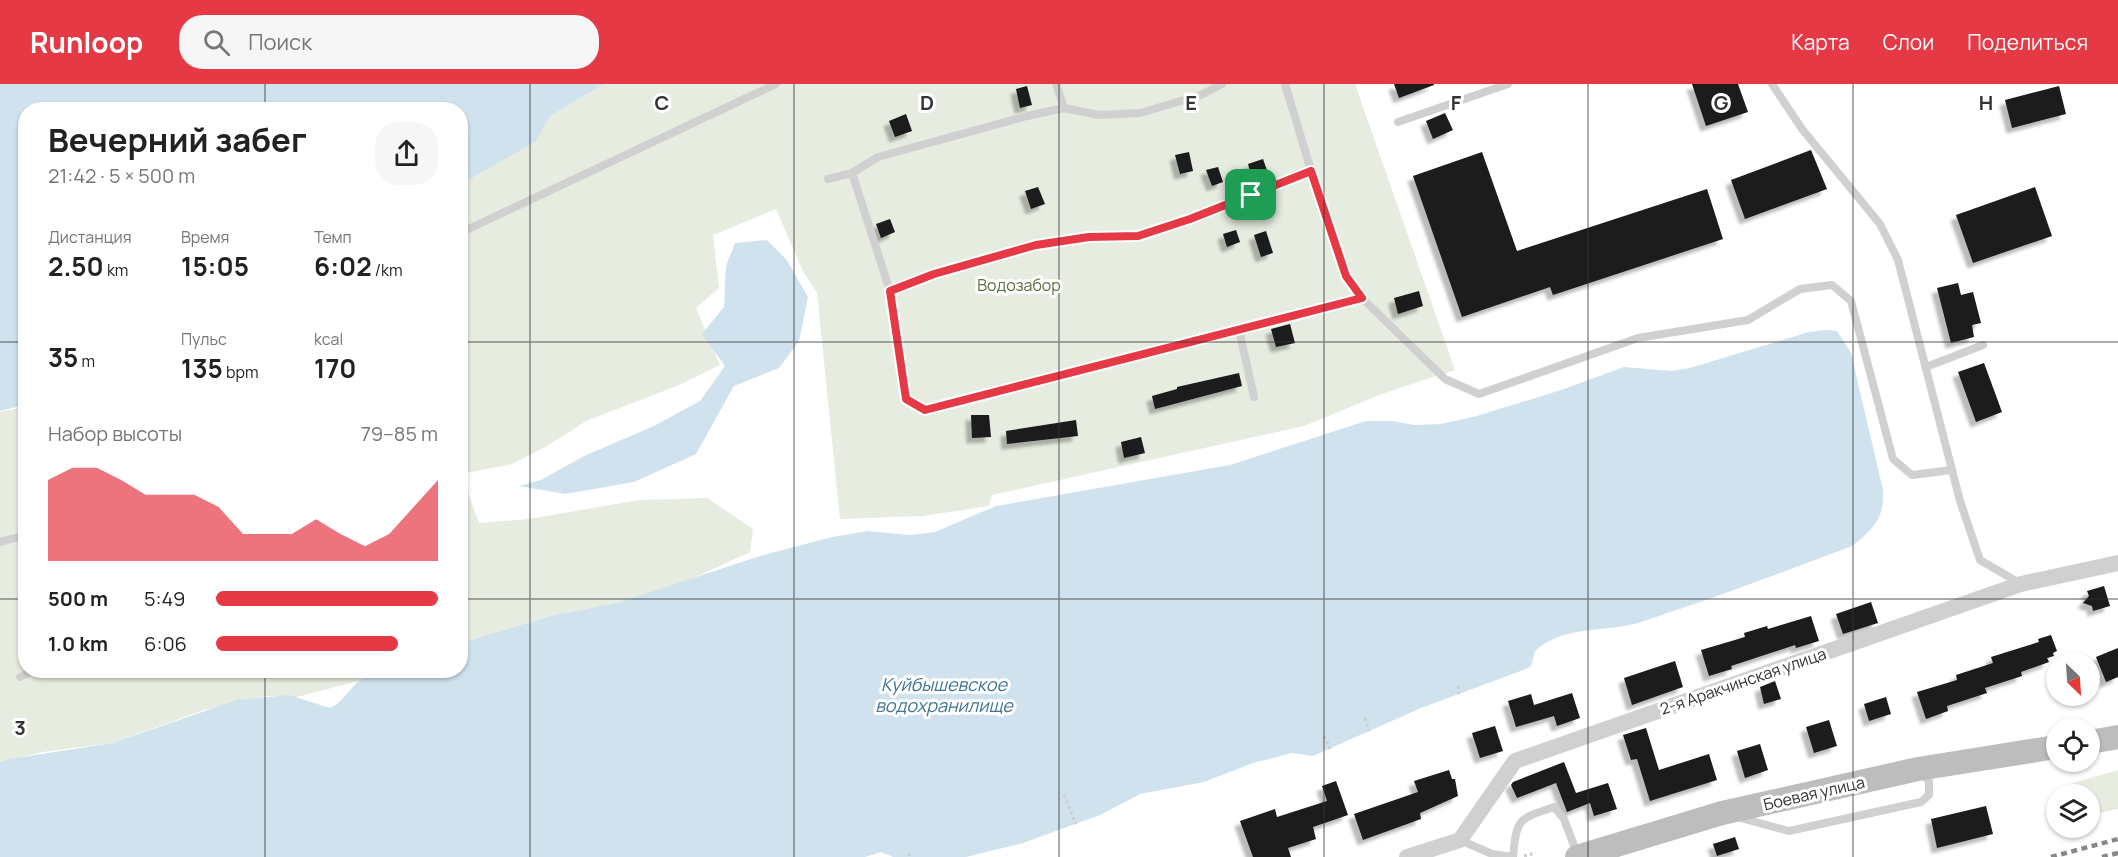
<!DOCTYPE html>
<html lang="ru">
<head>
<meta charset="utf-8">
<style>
  :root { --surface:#fff; --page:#f6f6f6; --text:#222; --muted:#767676; --accent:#e63946 }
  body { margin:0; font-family:Manrope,sans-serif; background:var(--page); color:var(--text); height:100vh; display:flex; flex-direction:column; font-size:22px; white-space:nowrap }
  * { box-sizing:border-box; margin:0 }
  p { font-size:20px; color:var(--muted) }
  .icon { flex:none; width:33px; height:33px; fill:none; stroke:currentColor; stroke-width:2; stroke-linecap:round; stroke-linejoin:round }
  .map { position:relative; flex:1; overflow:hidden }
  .side { position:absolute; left:18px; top:18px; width:450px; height:576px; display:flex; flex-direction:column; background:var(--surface); border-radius:24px; box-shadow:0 2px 4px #0004 }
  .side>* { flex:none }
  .needle { width:39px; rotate:155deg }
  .controls { position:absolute; left:2046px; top:568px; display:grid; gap:12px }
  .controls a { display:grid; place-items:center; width:54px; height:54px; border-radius:50%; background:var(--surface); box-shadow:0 2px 4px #0004; font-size:30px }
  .pin { position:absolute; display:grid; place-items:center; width:51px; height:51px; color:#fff; margin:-26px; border-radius:12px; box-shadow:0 3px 9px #0006 }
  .round { display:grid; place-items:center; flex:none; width:63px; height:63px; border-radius:24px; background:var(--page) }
  .headline { display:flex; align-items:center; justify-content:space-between; height:102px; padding:0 30px }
  h1 { font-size:33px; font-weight:700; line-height:45px }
  .figures { display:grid; grid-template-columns:repeat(3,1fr); gap:9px; height:102px; padding:6px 30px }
  .figures div { display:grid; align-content:center }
  .figures b { font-size:26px; font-weight:700 }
  .figures small { font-size:16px; font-weight:400 }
  .figures p { font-size:16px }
  .chart { height:168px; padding:12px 30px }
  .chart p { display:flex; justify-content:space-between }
  .chart svg { width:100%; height:108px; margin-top:6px; fill:var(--accent); opacity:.7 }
  ul { padding:0 30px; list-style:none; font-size:20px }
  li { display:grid; grid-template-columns:96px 72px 1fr; align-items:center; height:45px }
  li i { height:15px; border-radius:8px; background:var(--accent) }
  header { display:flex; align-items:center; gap:36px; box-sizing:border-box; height:84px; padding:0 30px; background:var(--accent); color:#fff }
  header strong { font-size:28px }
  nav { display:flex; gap:33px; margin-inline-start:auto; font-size:21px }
  .search { width:420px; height:54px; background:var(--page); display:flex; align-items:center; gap:15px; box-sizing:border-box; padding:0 21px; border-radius:24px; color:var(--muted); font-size:22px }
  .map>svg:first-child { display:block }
  .green { fill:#e6ecdf }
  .water { fill:#cfe2ee }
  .building { fill:#1a1a1a; filter:url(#shadow) }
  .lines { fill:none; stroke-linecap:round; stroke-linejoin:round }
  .path { stroke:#cdcdcd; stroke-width:3; stroke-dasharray:3 3; stroke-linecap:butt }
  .lane { stroke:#d0d0d0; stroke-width:8 }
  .street { stroke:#d0d0d0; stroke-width:16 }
  .secondary { stroke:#bdbdbd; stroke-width:24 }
  .rail { stroke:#888; stroke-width:4.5; stroke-dasharray:6 4.5; stroke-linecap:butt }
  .route-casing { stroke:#fff; stroke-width:12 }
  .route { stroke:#e63946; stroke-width:8 }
  .grid { fill:none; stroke:#333; stroke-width:1.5; stroke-opacity:0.55 }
  .labels { text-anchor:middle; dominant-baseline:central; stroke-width:6; stroke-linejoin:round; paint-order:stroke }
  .park-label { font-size:16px; fill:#56703f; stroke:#fff }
  .street-label { font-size:16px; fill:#333; stroke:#fff }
  .water-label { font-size:18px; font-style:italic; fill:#3f7597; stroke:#fff }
  .grid-label { font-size:20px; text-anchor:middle; font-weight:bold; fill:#333; stroke:#fff; stroke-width:6; stroke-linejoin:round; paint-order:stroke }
</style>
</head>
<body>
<header>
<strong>Runloop</strong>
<div class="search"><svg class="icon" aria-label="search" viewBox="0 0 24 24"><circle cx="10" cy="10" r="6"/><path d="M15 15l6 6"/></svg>Поиск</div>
<nav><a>Карта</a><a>Слои</a><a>Поделиться</a></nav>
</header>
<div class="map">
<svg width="2118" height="773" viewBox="0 0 2118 773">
  <defs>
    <filter id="shadow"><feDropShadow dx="-5.5" dy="5.5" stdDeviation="1.5" flood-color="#0004"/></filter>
  </defs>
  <rect width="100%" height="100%" fill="#fff"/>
  <g class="green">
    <path d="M 604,0 L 1355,0 L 1455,286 L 1379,311 L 1304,342 L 992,411 L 989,422 L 923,432 L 840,435 L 817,209 L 803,187 L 776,125 L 713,151 L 719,204 L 696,224 L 720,281 L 677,302 L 588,336 L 547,362 L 512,380 L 461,390 L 479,439 L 529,435 L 639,416 L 707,414 L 753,445 L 750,468 L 687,497 L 620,518 L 550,532 L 461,559 L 460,100 L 534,58 L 550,32 Z"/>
    <path d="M 25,323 L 26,586 L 374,587 L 358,597 L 297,613 L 266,612 L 204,626 L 112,659 L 43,668 L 0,678 L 0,328 Z"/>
    <path d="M 2118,686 L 2118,725 L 2090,731 L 2090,711 L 2069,711 L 2068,705 L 2073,699 Z"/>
  </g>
  <g class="water">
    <path d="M 0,0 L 604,0 L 550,32 L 535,58 L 461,100 L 460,26 L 26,26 L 25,321 L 0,327 Z"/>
    <path d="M 767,156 L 786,175 L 808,213 L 799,257 L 779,284 L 734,302 L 696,370 L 634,398 L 565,410 L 519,402 L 541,396 L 584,372 L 654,342 L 700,317 L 725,282 L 702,250 L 724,223 L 726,182 L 735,159 Z"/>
    <path d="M 1826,246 L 1837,247 L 1851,269 L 1883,406 C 1885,433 1873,446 1852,462 C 1783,488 1714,514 1644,537 C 1608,550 1566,539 1535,567 L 1531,582 L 1526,585 L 1421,624 L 1313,672 L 1292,669 L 1253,679 L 1204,698 L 1140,710 L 1100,731 L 1023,759 L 966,773 L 893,773 L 881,768 L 865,773 L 0,773 L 0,678 L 10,675 L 112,659 L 237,616 L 289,611 L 330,624 C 344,618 351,601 364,593 C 383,580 436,586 460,586 L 461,559 L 550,532 L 620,518 L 760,472 L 832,453 L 868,447 L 910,451 L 935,448 L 996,422 L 1230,381 L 1366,337 L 1392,337 L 1414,341 L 1441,340 L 1477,332 L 1561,306 L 1624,283 L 1671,287 L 1690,284 L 1809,248 Z"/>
  </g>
  <g class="building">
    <path d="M 1394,0 L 1434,0 L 1434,1 L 1399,14 Z"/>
    <path d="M 1692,0 L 1738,0 L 1748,28 L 1706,42 Z"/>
    <path d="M 1027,2 L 1032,21 L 1020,24 L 1016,5 Z"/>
    <path d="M 2059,2 L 2066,30 L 2012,44 L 2005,16 Z"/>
    <path d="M 1445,29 L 1453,46 L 1433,55 L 1426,37 Z"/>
    <path d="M 906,30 L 912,47 L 895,53 L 889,37 Z"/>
    <path d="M 1811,66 L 1827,105 L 1745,135 L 1731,96 Z"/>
    <path d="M 1189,68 L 1193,87 L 1180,90 L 1175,71 Z"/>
    <path d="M 1482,68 L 1517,167 L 1707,105 L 1723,155 L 1553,211 L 1550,203 L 1462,233 L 1413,92 Z"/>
    <path d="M 1263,75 L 1269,92 L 1253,97 L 1248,80 Z"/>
    <path d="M 1218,83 L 1223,98 L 1212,102 L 1206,86 Z"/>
    <path d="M 1038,103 L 1045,120 L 1031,125 L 1025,107 Z"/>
    <path d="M 2035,103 L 2052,152 L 1973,179 L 1956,131 Z"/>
    <path d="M 890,135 L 895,148 L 881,154 L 876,140 Z"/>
    <path d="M 1236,146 L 1240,158 L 1227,163 L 1223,150 Z"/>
    <path d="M 1266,147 L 1273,169 L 1261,173 L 1254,151 Z"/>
    <path d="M 1958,199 L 1961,211 L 1973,208 L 1981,239 L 1972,241 L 1974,253 L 1951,259 L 1937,204 Z"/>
    <path d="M 1419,207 L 1423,222 L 1398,230 L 1394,214 Z"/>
    <path d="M 1290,240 L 1295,259 L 1276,263 L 1271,245 Z"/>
    <path d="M 1984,279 L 2002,328 L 1976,338 L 1958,288 Z"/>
    <path d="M 1239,289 L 1242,302 L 1155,325 L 1152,312 L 1177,305 L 1177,303 Z"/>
    <path d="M 971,331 L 989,331 L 991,353 L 972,354 Z"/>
    <path d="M 1076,336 L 1078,352 L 1007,360 L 1006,347 Z"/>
    <path d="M 1141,353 L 1145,369 L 1124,374 L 1121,358 Z"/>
    <path d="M 2104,502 L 2110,522 L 2093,527 L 2092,522 L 2083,519 L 2089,512 L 2087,507 Z"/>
    <path d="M 1871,518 L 1878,539 L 1843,550 L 1836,530 Z"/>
    <path d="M 1811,532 L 1819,557 L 1796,564 L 1795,561 L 1731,582 L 1732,585 L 1709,592 L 1701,566 L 1745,553 L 1744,549 L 1767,542 L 1768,545 Z"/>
    <path d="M 2051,551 L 2057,567 L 2053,569 L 2054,572 L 2047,574 L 2049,578 L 2021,588 L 2022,592 L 1985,604 L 1987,609 L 1947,622 L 1948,627 L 1926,635 L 1917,608 L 1957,596 L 1956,591 L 1993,579 L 1991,573 L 2039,558 L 2038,555 Z"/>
    <path d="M 2118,564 L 2118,593 L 2106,598 L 2096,573 Z"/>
    <path d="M 1675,577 L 1683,603 L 1632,621 L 1624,594 Z"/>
    <path d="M 1775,597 L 1781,615 L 1764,620 L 1760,603 Z"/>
    <path d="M 1572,609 L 1580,634 L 1557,642 L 1554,632 L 1516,643 L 1508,617 L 1531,610 L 1534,621 Z"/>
    <path d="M 1886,613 L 1891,630 L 1869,637 L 1864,620 Z"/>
    <path d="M 1829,636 L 1837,662 L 1814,669 L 1806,643 Z"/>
    <path d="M 1495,642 L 1503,667 L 1480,674 L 1472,649 Z"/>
    <path d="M 1646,644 L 1659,686 L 1709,670 L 1717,696 L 1650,717 L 1637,675 L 1631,676 L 1623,651 Z"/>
    <path d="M 1760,660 L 1768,686 L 1745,694 L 1737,667 Z"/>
    <path d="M 1564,678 L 1576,709 L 1608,699 L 1617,725 L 1594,732 L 1590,719 L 1567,728 L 1556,699 L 1517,714 L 1511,701 L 1513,698 Z"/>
    <path d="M 1449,686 L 1452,695 L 1455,695 L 1458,712 L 1420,729 L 1421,735 L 1363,756 L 1354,730 L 1418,708 L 1414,697 Z"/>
    <path d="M 1336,697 L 1348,731 L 1313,743 L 1316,755 L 1288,764 L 1291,773 L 1253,773 L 1240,737 L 1275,725 L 1277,733 L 1327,717 L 1322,702 Z"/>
    <path d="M 1986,722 L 1993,750 L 1937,764 L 1931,735 Z"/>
    <path d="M 1735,753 L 1739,765 L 1717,772 L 1713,760 Z"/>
  </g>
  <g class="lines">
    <g class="path">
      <path d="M 1458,602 L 1459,610"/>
      <path d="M 1365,634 L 1369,647"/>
      <path d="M 1324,652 L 1330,665"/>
      <path d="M 1064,711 L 1076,740"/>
      <path d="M 909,769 L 910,773"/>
      <path d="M 1524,772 L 1536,769"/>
    </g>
    <g class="lane">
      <path d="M 1056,0 L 1064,24"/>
      <path d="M 1285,0 L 1332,156 L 1346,192 L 1362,214 L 1445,295 L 1479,310 L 1638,254 L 1748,236 L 1800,205 L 1832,201 L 1851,217 L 1893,375 L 1912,391 L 1952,386"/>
      <path d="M 1772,0 L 1802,45 L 1880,140 L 1898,176 L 1960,417 L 1980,476 L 2021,500"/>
      <path d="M 1398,38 L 1508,0"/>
      <path d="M 852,89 L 890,207 L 906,315 L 925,326 L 1362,214"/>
      <path d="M 828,95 L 852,89 L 878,73 L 1027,32 L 1064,24 L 1099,31 L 1140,29 L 1201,11 L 1222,0"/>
      <path d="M 460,149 L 776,0"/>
      <path d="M 890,207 C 948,184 1009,165 1071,155 C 1093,152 1117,156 1139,151 C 1196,139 1256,109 1311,87"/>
      <path d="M 1239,246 L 1254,313"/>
      <path d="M 1926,283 L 1983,261"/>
      <path d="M 0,458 L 26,451"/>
      <path d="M 20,593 L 35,586"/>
      <path d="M 1737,733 L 1789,747 L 1921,718 L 1929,711 L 1929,697 L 1920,687"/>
      <path d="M 1460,756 L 1492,770 L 1513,773"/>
      <path d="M 1513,772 C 1517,734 1518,735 1554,723 L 1564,735 L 1578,772"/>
    </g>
    <path class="street" d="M 1407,773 L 1460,756 L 1515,677 L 2021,500 L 2118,479"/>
    <g class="secondary">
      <path d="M 2090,658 L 2118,653"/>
      <path d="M 1577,773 L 1722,729 L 1918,685 L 2056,663"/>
    </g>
    <g class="rail">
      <path d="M 2051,773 L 2118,755"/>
      <path d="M 2102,773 L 2118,769"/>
    </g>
  </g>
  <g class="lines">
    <defs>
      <path id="route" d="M 1311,87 L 1346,192 L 1362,214 L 925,326 L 906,315 L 890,207 L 934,190 L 1036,161 L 1089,153 L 1138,152 L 1190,135 Z"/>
    </defs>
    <use href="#route" class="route-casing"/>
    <use href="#route" class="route"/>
  </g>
  <path class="grid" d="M 265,0 L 265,26M 530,0 L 530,773M 794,0 L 794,773M 1059,0 L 1059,773M 1324,0 L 1324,773M 1588,0 L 1588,773M 1853,0 L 1853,773M 0,258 L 26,258M 460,258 L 2118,258M 0,515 L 26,515M 460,515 L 2118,515M 265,586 L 265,773"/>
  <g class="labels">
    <g class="park-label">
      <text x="1019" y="201">Водозабор</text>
    </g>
    <g class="street-label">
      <text transform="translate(1743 597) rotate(-19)">2-я Аракчинская улица</text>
      <text transform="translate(1814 709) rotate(-13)">Боевая улица</text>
    </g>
    <g class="water-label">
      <text x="944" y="600">Куйбышевское<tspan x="944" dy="21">водохранилище</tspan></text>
    </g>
  </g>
  <g class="grid-label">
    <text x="662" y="26">C</text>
    <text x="927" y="26">D</text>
    <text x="1191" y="26">E</text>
    <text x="1456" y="26">F</text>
    <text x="1721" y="26">G</text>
    <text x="1986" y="26">H</text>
    <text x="20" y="651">3</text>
  </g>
</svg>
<div class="controls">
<a><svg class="needle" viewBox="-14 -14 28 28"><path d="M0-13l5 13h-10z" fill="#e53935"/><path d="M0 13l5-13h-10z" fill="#767676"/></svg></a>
<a><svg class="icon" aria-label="locate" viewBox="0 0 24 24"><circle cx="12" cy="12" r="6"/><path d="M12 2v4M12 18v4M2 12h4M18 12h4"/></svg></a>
<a><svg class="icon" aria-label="layers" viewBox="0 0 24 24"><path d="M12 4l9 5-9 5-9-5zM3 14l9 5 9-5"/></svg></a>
</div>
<div class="pin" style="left:1251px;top:111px;background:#1e9e55"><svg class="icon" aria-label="arrive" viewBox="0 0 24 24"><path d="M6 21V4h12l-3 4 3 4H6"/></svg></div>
<section class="side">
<div class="headline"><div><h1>Вечерний забег</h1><p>21:42 · 5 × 500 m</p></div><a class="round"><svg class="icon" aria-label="share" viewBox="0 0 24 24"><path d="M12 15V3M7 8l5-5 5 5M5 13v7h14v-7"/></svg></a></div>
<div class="figures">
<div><p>Дистанция</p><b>2.50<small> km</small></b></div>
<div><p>Время</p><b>15:05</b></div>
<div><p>Темп</p><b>6:02<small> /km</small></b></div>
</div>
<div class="figures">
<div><b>35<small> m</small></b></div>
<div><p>Пульс</p><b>135<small> bpm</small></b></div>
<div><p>kcal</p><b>170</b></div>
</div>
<div class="chart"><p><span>Набор высоты</span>79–85 m</p>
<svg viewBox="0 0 160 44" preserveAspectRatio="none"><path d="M0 44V11L10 6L20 6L30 11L40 17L50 17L60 17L70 22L80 33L90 33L100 33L110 27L120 33L130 38L140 33L150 22L160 11V44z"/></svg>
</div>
<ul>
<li><b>500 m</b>5:49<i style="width:100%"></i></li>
<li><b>1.0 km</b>6:06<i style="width:82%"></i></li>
</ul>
</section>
</div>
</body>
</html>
